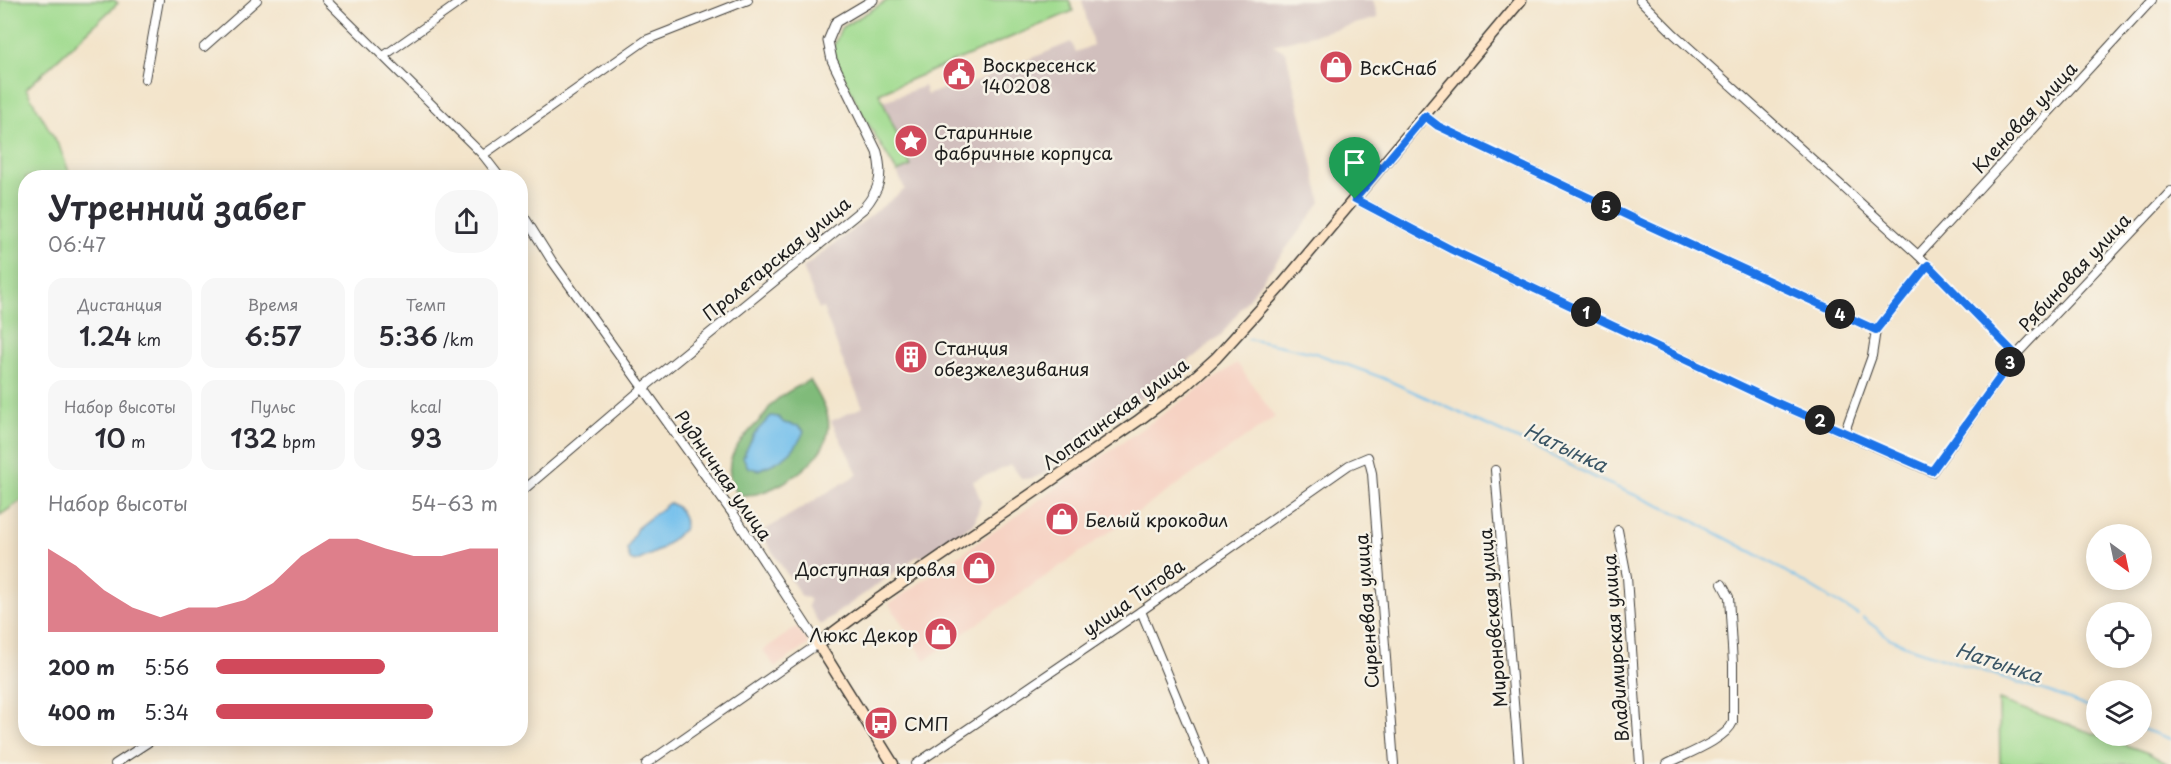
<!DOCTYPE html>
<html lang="ru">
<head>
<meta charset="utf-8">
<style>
  :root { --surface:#fff; --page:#f7f7f7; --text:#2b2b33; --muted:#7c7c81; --accent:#d1495b }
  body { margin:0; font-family:"Playpen Sans",sans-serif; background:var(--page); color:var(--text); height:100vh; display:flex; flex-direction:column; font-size:22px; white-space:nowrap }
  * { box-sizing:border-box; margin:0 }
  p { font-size:20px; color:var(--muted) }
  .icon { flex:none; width:33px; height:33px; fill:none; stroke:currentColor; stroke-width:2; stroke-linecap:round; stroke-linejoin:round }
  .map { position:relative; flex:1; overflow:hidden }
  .side { position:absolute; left:18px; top:170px; width:510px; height:576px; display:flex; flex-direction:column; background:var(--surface); border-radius:24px; box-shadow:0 3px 15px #0003 }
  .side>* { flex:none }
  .needle { width:39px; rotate:147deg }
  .controls { position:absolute; left:2086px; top:524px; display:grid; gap:12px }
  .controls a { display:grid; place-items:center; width:66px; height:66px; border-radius:50%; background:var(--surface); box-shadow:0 3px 15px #0003; font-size:30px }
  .pin { position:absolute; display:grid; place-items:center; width:51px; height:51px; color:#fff; margin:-62px -26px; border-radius:50% 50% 50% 0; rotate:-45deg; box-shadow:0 0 6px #0007 }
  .pin .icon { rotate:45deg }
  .km { position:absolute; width:30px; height:30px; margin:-15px; border-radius:50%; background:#222; color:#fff; font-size:16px; line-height:30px; text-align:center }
  .round { display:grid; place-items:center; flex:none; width:63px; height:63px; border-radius:24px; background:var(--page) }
  .overview { display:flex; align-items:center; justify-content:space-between; height:102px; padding:0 30px }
  h1 { font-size:33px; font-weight:600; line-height:45px }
  .metrics { display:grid; grid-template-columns:repeat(3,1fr); gap:9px; height:102px; padding:6px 30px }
  .metrics div { display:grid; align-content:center; border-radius:15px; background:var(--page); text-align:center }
  .metrics b { font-size:26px; font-weight:600 }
  .metrics small { font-size:16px; font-weight:400 }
  .metrics p { font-size:16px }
  .chart { height:168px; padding:12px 30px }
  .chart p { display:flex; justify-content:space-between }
  .chart svg { width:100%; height:108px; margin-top:6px; fill:var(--accent); opacity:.7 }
  ul { padding:0 30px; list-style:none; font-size:20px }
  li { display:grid; grid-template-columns:96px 72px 1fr; align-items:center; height:45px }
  li i { height:15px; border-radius:8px; background:var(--accent) }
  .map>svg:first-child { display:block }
  .built { fill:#f6d2c3 }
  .industrial { fill:#d1bfbd }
  .green { fill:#a0db8f; stroke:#5e7c56; stroke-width:1.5 }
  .forest { fill:#80bb7a; stroke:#4e6c4b; stroke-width:1.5 }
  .water { fill:#72bfec; stroke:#476e84; stroke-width:1.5 }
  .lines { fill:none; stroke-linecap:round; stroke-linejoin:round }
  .stream { stroke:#72bfec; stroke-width:2 }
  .minor-casing { stroke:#3c3a36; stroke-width:10 }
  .tertiary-casing { stroke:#3c3a36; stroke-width:11 }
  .secondary-casing { stroke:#3c3a36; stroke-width:13 }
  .minor { stroke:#fff; stroke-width:8 }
  .tertiary { stroke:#fff; stroke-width:9 }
  .secondary { stroke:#fee4c6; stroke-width:10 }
  .route-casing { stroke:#fff; stroke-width:12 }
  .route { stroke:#1a73e8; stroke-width:8 }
  .labels { text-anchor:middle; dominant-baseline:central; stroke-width:5; stroke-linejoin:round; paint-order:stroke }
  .poi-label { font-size:18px; fill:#1c1c1c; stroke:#f7f3e8; text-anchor:start }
  .street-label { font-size:18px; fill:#1c1c1c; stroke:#f7f3e8 }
  .water-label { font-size:20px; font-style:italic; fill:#3a5565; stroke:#f7f3e8 }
</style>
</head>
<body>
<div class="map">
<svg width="2171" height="764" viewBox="0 0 2171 764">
  <rect width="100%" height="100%" fill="#f7f3e8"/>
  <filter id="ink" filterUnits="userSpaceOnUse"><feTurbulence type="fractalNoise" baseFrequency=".0167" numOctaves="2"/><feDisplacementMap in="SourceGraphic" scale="12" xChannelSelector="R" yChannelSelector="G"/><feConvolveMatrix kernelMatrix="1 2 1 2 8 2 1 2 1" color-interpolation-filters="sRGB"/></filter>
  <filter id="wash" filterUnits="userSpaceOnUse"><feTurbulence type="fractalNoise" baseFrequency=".008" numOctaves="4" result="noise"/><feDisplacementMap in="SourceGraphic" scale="24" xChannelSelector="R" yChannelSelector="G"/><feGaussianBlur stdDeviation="1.35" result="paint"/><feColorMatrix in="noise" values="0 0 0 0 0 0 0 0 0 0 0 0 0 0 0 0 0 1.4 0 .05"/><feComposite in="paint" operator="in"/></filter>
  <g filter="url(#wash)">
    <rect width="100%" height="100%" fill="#f3e4ca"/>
    <g class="built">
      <path d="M 1237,363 L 1275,417 L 925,660 L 889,604 Z"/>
      <path d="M 797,627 L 809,644 L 775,667 L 763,650 Z"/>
    </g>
    <path class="industrial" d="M 1082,0 L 1373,0 L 1378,18 L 1273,45 L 1286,52 L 1321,202 L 1221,335 L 1142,398 L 1043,474 L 1033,478 L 1022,479 L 1011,465 L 973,481 L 981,501 L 974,524 L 920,558 L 919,555 L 820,625 L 808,606 L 810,601 L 809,598 L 802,597 L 760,533 L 858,474 L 831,421 L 863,407 L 844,364 L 823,308 L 819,309 L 803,268 L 905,189 L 897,172 L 911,166 L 882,102 L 924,86 L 927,95 L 960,83 L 962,87 L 1071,42 L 1076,52 L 1093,45 Z"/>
    <g class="green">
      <path d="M 0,0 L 114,0 L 118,3 L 26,89 L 60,148 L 71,177 L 26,177 L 25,498 L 0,515 Z"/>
      <path d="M 888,0 L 1069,0 L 1073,11 L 879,93 L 911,166 L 897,172 L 862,114 L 832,51 L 841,28 Z"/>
      <path d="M 1999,700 L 2148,753 L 2168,764 L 2000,764 Z"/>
    </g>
    <path class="forest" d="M 810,380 C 816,391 824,403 827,414 C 838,452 788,486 756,494 C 751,495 744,495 738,495 C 717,463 738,443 760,420 C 766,415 768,407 774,402 C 785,392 798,386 810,380 Z"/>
    <g class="water">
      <path d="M 771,416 L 778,417 L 784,423 L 798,426 L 804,431 C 795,454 779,462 758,470 L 748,467 L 743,457 L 754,434 Z"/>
      <path d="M 669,503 C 680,506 687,518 684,529 L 660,550 L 635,562 L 630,560 L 627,549 L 637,528 Z"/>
    </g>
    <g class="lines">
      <g class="stream">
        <path d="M 1248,339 L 1315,353 L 1383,378 L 1528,444 L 1600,480 L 1686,517 L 1763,558 L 1858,615"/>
        <path d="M 1863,618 L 1891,639 L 1914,649 L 2052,693 L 2097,711"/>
        <path d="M 2142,729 L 2171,739"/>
      </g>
    </g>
  </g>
  <g filter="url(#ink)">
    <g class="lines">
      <defs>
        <g id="minor">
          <path d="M 326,0 L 483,155 L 500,177"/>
          <path d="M 1640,0 L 1674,34 L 1918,255 L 2016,355"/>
          <path d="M 204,47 L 257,0"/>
          <path d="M 385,55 L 463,0"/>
          <path d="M 145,79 L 159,0"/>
          <path d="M 1425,116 L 1438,126 L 1645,224 L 1876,330 L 1928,265"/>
          <path d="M 483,155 L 646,40 L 748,0"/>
          <path d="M 1355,199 L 1452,250 L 1775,402 L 1932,472 L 2016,355 L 2171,191"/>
          <path d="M 520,210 L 552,261 L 643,388 L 520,493"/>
          <path d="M 1918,255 L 2152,0"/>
          <path d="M 1845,431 L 1872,356 L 1876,330"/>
          <path d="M 1495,470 L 1519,764"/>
          <path d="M 1618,530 L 1627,577 L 1640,764"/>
          <path d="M 1141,611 L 1204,764"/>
          <path d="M 115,764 L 155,738"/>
          <path d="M 646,764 L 818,644"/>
          <path d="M 916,764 L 1141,611 L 1349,465 L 1368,457 L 1372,473 L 1394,764"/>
          <path d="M 1667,764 C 1684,755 1726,740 1733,722 L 1733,664 L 1729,597 L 1722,584"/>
        </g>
        <path id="tertiary" d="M 818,644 L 734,515 L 643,388 L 864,208 C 880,189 883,176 877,152 L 832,60 L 828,41 L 836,22 L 873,0"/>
        <path id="secondary" d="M 893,764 L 818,644 L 877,600 L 1139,420 L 1186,385 L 1216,358 L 1282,285 L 1521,0"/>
      </defs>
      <use href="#minor" class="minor-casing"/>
      <use href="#tertiary" class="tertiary-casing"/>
      <use href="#secondary" class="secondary-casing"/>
      <use href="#minor" class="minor"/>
      <use href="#tertiary" class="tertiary"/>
      <use href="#secondary" class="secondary"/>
    </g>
  </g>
  <g class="lines" filter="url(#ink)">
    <defs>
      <path id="route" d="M 1425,116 L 1438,126 L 1645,224 L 1876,330 L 1928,265 L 2016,355 L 1932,471 L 1775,402 L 1452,250 L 1355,199 Z"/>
    </defs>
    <use href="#route" class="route-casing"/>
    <use href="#route" class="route"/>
  </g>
  <defs>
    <symbol id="shop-disc" viewBox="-11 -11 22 22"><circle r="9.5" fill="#d1495b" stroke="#f7f3e8"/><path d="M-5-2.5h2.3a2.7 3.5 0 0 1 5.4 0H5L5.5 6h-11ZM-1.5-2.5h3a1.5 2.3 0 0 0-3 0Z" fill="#fff"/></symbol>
    <symbol id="civic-disc" viewBox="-11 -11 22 22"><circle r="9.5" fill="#d1495b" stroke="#f7f3e8"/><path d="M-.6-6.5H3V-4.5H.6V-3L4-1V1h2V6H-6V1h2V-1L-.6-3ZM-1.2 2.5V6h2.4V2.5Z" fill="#fff"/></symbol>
    <symbol id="sight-disc" viewBox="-11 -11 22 22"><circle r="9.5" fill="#d1495b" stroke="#f7f3e8"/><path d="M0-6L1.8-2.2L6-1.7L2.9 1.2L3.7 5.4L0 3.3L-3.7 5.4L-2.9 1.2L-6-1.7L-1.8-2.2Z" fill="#fff"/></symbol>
    <symbol id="building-disc" viewBox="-11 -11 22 22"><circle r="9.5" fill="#d1495b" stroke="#f7f3e8"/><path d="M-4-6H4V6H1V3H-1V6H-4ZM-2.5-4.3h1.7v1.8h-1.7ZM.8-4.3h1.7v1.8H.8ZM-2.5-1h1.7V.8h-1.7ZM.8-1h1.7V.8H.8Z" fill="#fff"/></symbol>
    <symbol id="bus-disc" viewBox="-11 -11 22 22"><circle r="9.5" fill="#d1495b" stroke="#f7f3e8"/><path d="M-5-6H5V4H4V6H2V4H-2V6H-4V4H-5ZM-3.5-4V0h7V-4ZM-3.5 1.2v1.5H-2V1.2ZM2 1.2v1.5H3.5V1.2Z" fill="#fff"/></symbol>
  </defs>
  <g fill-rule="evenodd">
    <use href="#shop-disc" x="1317" y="48" width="38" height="38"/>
    <use href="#civic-disc" x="940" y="55" width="38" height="38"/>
    <use href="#sight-disc" x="892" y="122" width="38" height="38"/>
    <use href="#building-disc" x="892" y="338" width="38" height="38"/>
    <use href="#shop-disc" x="1043" y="500" width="38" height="38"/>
    <use href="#shop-disc" x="960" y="549" width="38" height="38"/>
    <use href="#shop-disc" x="922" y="615" width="38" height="38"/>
    <use href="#bus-disc" x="862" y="704" width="38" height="38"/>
  </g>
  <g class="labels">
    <g class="poi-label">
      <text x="982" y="64">Воскресенск<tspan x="982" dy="21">140208</tspan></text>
      <text x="1359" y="67">ВскСнаб</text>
      <text x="934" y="131">Старинные<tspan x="934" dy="21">фабричные корпуса</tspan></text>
      <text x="934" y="347">Станция<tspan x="934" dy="21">обезжелезивания</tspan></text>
      <text x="1085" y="519">Белый крокодил</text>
      <text x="956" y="568" text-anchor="end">Доступная кровля</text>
      <text x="918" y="634" text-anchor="end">Люкс Декор</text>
      <text x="904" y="723">СМП</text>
    </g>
    <g class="street-label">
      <text transform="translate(2024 117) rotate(-47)">Кленовая улица</text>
      <text transform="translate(776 258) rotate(-39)">Пролетарская улица</text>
      <text transform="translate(2074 272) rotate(-47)">Рябиновая улица</text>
      <text transform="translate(1115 413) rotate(-36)">Лопатинская улица</text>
      <text transform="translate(724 475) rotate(55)">Рудничная улица</text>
      <text transform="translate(1133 597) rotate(-35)">улица Титова</text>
      <text transform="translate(1366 611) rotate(-94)">Сиреневая улица</text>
      <text transform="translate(1492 618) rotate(-95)">Мироновская улица</text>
      <text transform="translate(1615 648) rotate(-94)">Владимирская улица</text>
    </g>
    <g class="water-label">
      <text transform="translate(1566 447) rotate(25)">Натынка</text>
      <text transform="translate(1999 662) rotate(18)">Натынка</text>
    </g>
  </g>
</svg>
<div class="controls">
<a><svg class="needle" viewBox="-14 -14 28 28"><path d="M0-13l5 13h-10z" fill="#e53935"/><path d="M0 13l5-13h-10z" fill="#7c7c81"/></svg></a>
<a><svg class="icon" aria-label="locate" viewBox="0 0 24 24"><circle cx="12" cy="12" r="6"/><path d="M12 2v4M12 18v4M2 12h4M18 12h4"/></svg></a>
<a><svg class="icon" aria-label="layers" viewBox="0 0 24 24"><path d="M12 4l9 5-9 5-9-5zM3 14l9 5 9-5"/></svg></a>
</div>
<div class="pin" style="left:1355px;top:199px;background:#1e9e55"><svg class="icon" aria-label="arrive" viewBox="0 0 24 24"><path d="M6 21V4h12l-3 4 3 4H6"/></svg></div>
<b class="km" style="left:1586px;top:312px">1</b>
<b class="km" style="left:1820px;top:420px">2</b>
<b class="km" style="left:2010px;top:362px">3</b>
<b class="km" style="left:1840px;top:314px">4</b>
<b class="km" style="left:1606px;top:206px">5</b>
<section class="side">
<div class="overview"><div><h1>Утренний забег</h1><p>06:47</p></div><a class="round"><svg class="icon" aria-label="share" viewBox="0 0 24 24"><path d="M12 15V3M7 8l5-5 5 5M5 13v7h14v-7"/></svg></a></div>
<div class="metrics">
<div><p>Дистанция</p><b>1.24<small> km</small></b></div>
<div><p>Время</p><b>6:57</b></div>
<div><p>Темп</p><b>5:36<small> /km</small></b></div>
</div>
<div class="metrics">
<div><p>Набор высоты</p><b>10<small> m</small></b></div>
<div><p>Пульс</p><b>132<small> bpm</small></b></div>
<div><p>kcal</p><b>93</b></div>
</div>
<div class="chart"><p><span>Набор высоты</span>54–63 m</p>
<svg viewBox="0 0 160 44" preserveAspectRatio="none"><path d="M0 44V10L10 17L20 27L30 34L40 38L50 34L60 34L70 31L80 24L90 13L100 6L110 6L120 10L130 13L140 13L150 10L160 10V44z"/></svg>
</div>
<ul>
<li><b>200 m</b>5:56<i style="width:60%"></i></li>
<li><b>400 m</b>5:34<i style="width:77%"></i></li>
</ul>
</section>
</div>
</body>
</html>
